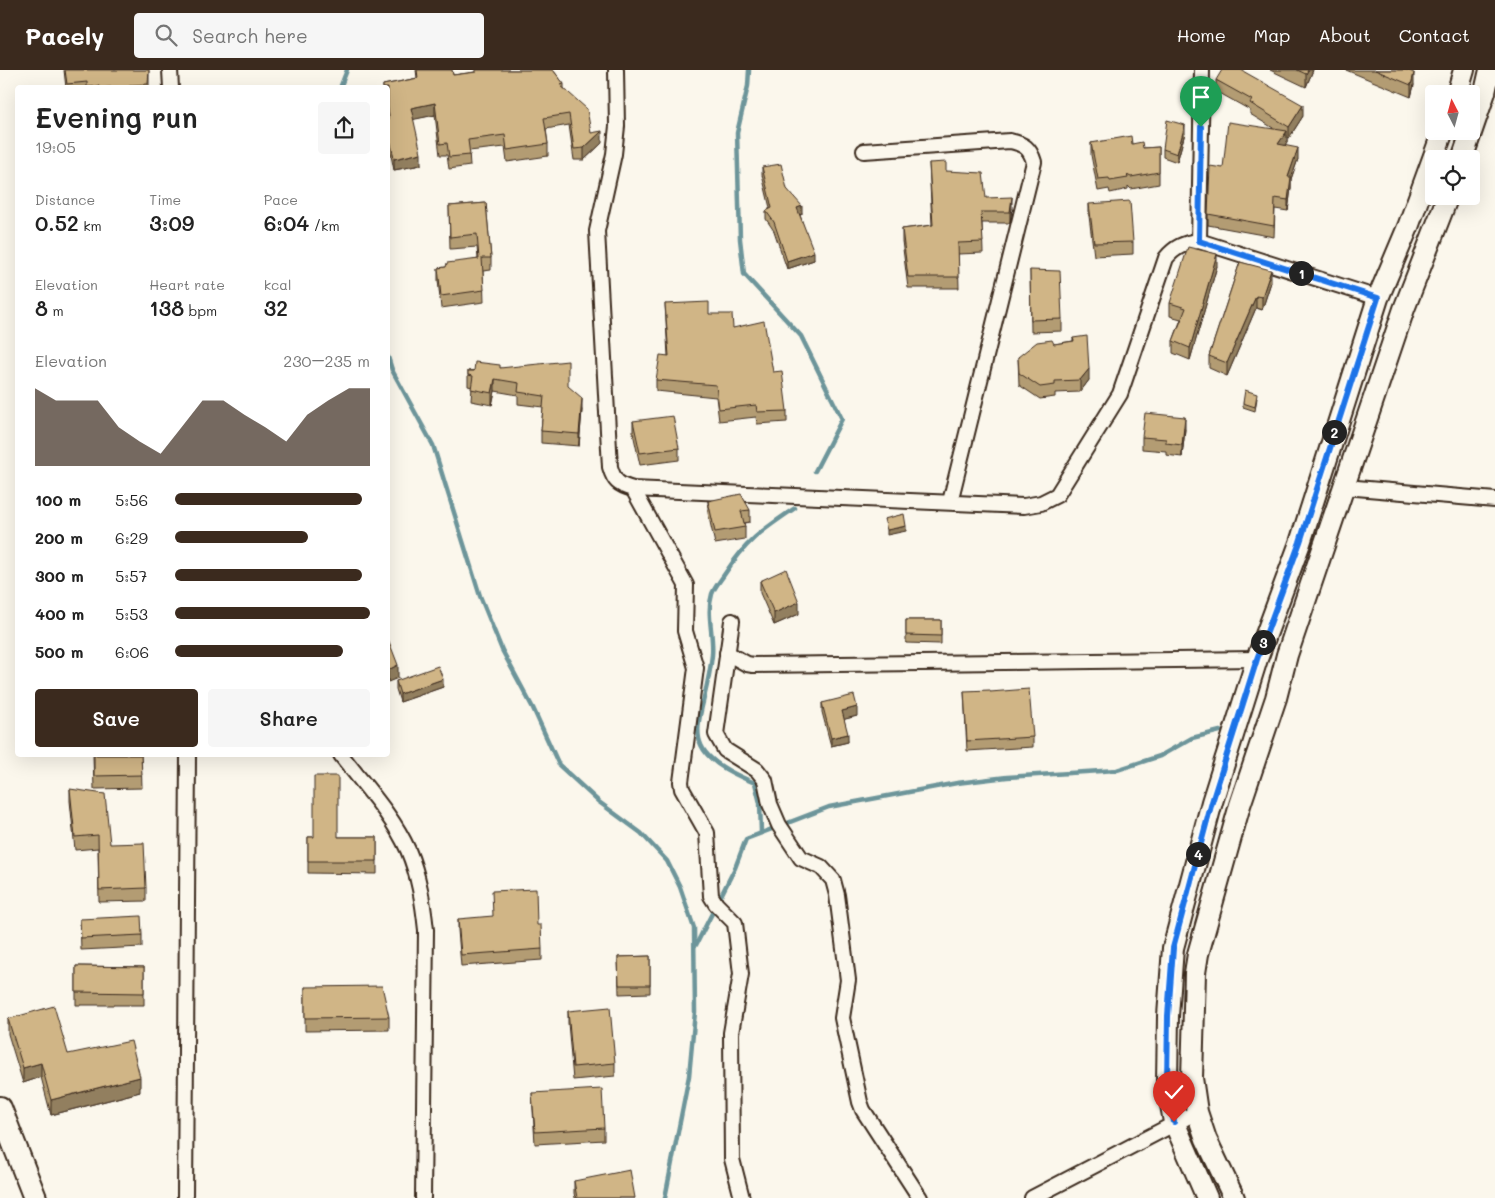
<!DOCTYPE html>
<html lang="en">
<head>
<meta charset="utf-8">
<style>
  :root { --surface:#fff; --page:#f6f6f6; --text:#222; --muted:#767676; --accent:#3b2a1e }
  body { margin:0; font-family:Mali,sans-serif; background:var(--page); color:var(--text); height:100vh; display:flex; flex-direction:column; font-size:19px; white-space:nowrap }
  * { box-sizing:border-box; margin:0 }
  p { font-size:16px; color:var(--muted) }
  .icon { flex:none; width:28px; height:28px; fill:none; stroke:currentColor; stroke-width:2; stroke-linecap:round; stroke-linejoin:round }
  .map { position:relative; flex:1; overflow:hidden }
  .panel { position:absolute; left:15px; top:15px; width:375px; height:672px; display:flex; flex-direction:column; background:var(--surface); border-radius:5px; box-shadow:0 5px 20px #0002 }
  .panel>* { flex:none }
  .needle { width:32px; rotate:354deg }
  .fabs { position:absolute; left:1425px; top:15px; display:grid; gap:10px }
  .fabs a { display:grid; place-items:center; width:55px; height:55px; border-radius:5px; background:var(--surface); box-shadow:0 5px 20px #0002; font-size:25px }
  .pin { position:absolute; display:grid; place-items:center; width:42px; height:42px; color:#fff; margin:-51px -21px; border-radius:50% 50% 50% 0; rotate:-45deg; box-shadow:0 0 5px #0007 }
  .pin .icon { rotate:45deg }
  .km { position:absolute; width:25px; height:25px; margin:-12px; border-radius:50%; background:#222; color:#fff; font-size:14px; line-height:25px; text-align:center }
  .round { display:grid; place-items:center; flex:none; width:52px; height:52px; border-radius:5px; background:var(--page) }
  .head { display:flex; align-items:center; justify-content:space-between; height:85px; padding:0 20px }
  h1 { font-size:28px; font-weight:600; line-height:38px }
  .metrics { display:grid; grid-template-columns:repeat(3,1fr); gap:8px; height:85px; padding:5px 20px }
  .metrics div { display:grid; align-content:center }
  .metrics b { font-size:21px; font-weight:600 }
  .metrics small { font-size:14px; font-weight:400 }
  .metrics p { font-size:14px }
  .chart { height:140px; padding:10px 20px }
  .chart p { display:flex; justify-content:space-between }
  .chart svg { width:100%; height:90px; margin-top:5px; fill:var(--accent); opacity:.7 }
  .primary-button { display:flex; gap:10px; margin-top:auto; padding:10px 20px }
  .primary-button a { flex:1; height:58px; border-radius:5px; background:var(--accent); color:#fff; font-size:20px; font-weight:600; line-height:58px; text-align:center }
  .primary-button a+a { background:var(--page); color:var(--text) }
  ul { padding:0 20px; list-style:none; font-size:16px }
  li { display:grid; grid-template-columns:80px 60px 1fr; align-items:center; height:38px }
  li i { height:12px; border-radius:6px; background:var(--accent) }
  header { display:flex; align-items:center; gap:30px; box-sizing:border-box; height:70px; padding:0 25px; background:var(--accent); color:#fff }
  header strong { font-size:24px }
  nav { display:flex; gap:28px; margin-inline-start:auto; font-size:18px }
  .search { width:350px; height:45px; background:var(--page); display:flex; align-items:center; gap:12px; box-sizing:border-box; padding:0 18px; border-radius:5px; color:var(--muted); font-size:19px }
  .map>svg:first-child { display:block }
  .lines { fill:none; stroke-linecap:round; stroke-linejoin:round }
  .stream { stroke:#6d959a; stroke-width:4.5 }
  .street-casing { stroke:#3b2a1e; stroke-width:18 }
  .secondary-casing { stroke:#3b2a1e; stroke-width:24 }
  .primary-casing { stroke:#3b2a1e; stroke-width:26 }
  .street { stroke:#fbf7ec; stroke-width:14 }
  .secondary { stroke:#fbf7ec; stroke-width:20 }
  .primary { stroke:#fbf7ec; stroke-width:22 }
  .wall { fill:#b39c73; stroke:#3b2a1e }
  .shaded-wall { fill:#927f5e; stroke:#3b2a1e }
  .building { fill:#d0b586; stroke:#3b2a1e }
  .route-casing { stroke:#fff; stroke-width:10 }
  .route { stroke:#1a73e8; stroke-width:6 }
</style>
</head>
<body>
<header>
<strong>Pacely</strong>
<div class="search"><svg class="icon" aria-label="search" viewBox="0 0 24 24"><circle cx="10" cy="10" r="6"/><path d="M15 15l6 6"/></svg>Search here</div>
<nav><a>Home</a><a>Map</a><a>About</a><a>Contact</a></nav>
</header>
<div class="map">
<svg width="1495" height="1128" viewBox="0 0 1495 1128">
  <rect width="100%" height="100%" fill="#fbf7ec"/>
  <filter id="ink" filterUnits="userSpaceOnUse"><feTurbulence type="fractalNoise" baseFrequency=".02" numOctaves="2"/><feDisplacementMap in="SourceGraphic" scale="10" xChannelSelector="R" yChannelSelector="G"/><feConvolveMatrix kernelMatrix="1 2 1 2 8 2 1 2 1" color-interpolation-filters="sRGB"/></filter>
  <g filter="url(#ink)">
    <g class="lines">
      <g class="stream">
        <path d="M 749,0 L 748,16 L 737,63 L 740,169 L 744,204 L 801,266 L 842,349 L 815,401"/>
        <path d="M 340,18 L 347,0"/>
        <path d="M 388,287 L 392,300 L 433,375 L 480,526 L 502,580 L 533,638 L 559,695 L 599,732 L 641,763 L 667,791 L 680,817 L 694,858 L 695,942 L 689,1006 L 665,1128"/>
        <path d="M 761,762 L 760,733 L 755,713 C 668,678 705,655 712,585 C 714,565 706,544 712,524 C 714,518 720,511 724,505 C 747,470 761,461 795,438"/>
        <path d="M 696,875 L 735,798 L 746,769 L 829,737 L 957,713 L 1007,707 L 1117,700 L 1160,686 L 1192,668 L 1220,661"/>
      </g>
      <defs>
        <g id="street">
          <path d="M 170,0 L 171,18"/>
          <path d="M 616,0 L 617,56 L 614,84 L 597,161 L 610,397 C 614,411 618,415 633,419 L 1024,436 L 1041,433 L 1057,425 L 1120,324 L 1166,188 C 1175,177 1184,173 1199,171 L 1378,228"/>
          <path d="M 864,81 L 1010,71 C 1024,74 1030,78 1034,92 L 950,432"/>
          <path d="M 1199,171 L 1202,0"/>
          <path d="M 1345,417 L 1495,430"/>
          <path d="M 633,419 L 686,515 L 685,561 L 696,598 L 681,712 L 682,719 L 707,763 L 711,826 L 716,834 L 735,853 L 741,904 L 731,963 L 732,1089 L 742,1128"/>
          <path d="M 732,551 L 716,664 L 725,680 L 757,700 L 765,710 L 770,734 L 779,755 L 801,788 L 821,797 L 833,810 L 837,825 L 848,910 L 842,948 L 860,1032 L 863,1040 L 920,1128"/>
          <path d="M 727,583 L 747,594 L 753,595 L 1257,589"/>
          <path d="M 341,685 C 364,715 393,746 408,780 C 419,806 423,832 426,860 L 423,1128"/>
          <path d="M 185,1128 L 188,685"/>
          <path d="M 1032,1128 L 1197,1042"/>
        </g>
        <g id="secondary">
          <path d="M 1457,24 L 1464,0"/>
          <path d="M 1462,89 L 1485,22 L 1490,0"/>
          <path d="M 1207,1128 L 1174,1052 L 1167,1012 L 1168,946 L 1173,878 L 1212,732 L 1257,589 L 1300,473 L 1378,228 L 1408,157 L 1443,61"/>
          <path d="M 1234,1128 L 1206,1069 L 1197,1042 L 1192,1008 L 1195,903 L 1198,884 L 1240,735 L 1276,628 L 1287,585 L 1404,239 L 1448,126"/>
        </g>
        <path id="primary" d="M 0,1038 L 35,1128"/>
      </defs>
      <use href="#street" class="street-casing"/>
      <use href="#secondary" class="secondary-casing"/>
      <use href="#primary" class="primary-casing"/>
      <use href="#street" class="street"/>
      <use href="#secondary" class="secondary"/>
      <use href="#primary" class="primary"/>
    </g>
    <g class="wall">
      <path d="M 64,0 L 149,0 L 149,18 L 66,18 Z"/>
      <path d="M 416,0 L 452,0 L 453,5 L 475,2 L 475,0 L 553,0 L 564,14 L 564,18 L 591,63 L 602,73 L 584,90 L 574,90 L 569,55 L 546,59 L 548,74 L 548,86 L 507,92 L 505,77 L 469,81 L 470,96 L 449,99 L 447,85 L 440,85 L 435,45 L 413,49 L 421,95 L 394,100 L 388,71 L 388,18 L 383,18 L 383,15 L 417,8 Z"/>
      <path d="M 1270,0 L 1313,0 L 1306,17 Z"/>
      <path d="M 1346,0 L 1407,0 L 1414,15 L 1411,27 Z"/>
      <path d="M 1216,10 L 1303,46 L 1289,68 L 1287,67 L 1287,72 L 1284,75 L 1298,89 L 1291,109 L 1291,118 L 1288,141 L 1275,139 L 1274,167 L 1208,155 L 1208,144 L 1273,58 L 1250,44 L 1250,40 L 1216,21 Z"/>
      <path d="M 1185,63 L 1177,92 L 1163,87 L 1163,79 Z"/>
      <path d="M 1091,73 L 1132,74 L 1143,78 L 1159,77 L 1159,114 L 1131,119 L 1128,116 L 1128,119 L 1110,123 L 1109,119 L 1098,121 L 1091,85 Z"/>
      <path d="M 929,93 L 946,101 L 986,128 L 1012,138 L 1010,153 L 982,153 L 983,183 L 958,184 L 959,218 L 908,218 L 902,171 L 902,159 L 932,155 Z"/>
      <path d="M 762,97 L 787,119 L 802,144 L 800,145 L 814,190 L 787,199 L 774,161 L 766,149 L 766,141 L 770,138 L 762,105 Z"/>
      <path d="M 486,133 L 491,188 L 491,200 L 483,201 L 484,232 L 441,238 L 438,210 L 438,198 L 446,197 L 478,189 L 477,177 L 450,179 L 449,136 Z"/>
      <path d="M 1089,134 L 1133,172 L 1133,184 L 1094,186 L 1089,146 Z"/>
      <path d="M 1240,192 L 1271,212 L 1262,240 L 1256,238 L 1227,306 L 1209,298 L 1209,286 Z"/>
      <path d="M 1217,196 L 1190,290 L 1173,283 L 1173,271 L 1181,249 L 1170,246 L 1170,233 Z"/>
      <path d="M 1030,200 L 1062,249 L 1062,261 L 1031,262 Z"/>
      <path d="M 665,234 L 709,244 L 733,258 L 773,302 L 787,341 L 787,352 L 757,354 L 756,347 L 719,351 L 716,327 L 656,321 L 656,310 L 668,286 Z"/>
      <path d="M 1073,268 L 1089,310 L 1080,322 L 1055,323 L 1055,327 L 1040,329 L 1019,315 L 1018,287 L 1054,274 L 1073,271 Z"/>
      <path d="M 500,298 L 568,316 L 582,340 L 579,376 L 541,373 L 541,361 L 543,337 L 518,334 L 518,325 L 495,321 L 492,335 L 471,331 L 472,317 L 468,316 L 468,301 Z"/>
      <path d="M 1257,328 L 1255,341 L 1243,337 L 1243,333 Z"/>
      <path d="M 633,351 L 679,378 L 679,390 L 640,395 L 633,363 Z"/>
      <path d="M 1185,359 L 1182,387 L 1166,385 L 1166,381 L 1142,379 L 1142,367 Z"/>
      <path d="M 708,431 L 750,440 L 750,452 L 744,453 L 745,457 L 745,469 L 715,474 L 708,443 Z"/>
      <path d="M 760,511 L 799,544 L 774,555 L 760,523 Z"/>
      <path d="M 906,550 L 941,550 L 941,574 L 906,573 Z"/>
      <path d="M 396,611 L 443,617 L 400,632 L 396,619 Z"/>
      <path d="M 964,621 L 1033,667 L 1033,677 L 967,681 Z"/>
      <path d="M 822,633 L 857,646 L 844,649 L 848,672 L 831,676 L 822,642 Z"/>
      <path d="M 93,685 L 141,685 L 142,718 L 94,719 Z"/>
      <path d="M 70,719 L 110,774 L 146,818 L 146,831 L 99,832 L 98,778 L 75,780 L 70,731 Z"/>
      <path d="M 308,767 L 377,767 L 377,804 L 308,803 Z"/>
      <path d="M 80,849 L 142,865 L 142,877 L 81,880 Z"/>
      <path d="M 458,849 L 542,879 L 542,890 L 461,896 L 458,860 Z"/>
      <path d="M 650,886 L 650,923 L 619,924 L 618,887 Z"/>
      <path d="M 76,896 L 144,897 L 144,935 L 76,935 Z"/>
      <path d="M 305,917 L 389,947 L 389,960 L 305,961 Z"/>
      <path d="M 568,941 L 615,993 L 615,1006 L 573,1010 L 568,953 Z"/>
      <path d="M 8,949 L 68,984 L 140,1022 L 51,1045 L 41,1007 L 23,1013 L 8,964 Z"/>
      <path d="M 532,1023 L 604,1058 L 604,1070 L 535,1074 Z"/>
      <path d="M 574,1111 L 635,1128 L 575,1128 L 574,1123 Z"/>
    </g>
    <g class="shaded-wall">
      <path d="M 1308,0 L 1313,0 L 1306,17 L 1306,4 Z"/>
      <path d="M 1414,3 L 1414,15 L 1411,27 L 1411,15 Z"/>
      <path d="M 435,33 L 435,45 L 411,50 L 411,38 Z"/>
      <path d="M 1303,35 L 1303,46 L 1289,68 L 1289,57 Z"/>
      <path d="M 1185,55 L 1185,63 L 1177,92 L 1177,84 Z"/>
      <path d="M 602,61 L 602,73 L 584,90 L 584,78 Z"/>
      <path d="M 1287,61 L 1287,72 L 1278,86 L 1278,74 Z"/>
      <path d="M 1298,78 L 1298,89 L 1291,109 L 1291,118 L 1288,141 L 1288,107 Z"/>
      <path d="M 421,83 L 421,95 L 394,100 L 394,89 Z"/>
      <path d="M 1012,127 L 1012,138 L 1010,153 L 1010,142 Z"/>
      <path d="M 802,136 L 802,144 L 797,146 L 797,138 Z"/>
      <path d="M 814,182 L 814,190 L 787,199 L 787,191 Z"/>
      <path d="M 1217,184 L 1217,196 L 1190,290 L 1190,278 Z"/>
      <path d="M 1271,200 L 1271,212 L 1262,240 L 1262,227 Z"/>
      <path d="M 1256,226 L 1256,238 L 1227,306 L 1227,293 Z"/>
      <path d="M 1089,299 L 1089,310 L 1080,322 L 1080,310 Z"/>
      <path d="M 495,309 L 495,321 L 492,335 L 492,323 Z"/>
      <path d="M 582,328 L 582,340 L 579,376 L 579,364 Z"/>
      <path d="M 1185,347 L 1185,359 L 1182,387 L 1182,375 Z"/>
      <path d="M 906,456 L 906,461 L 887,465 L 887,460 Z"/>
      <path d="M 799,532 L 799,544 L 774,555 L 774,543 Z"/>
      <path d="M 398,595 L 398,608 L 388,612 L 388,600 Z"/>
      <path d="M 443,609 L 443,617 L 400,632 L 400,624 Z"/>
      <path d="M 857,637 L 857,646 L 842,650 L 842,641 Z"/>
      <path d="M 848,664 L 848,672 L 831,676 L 831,668 Z"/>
      <path d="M 41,993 L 41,1007 L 23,1013 L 23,998 Z"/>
      <path d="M 140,1007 L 140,1022 L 51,1045 L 51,1030 Z"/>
    </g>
    <g class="building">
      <path d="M 65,0 L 149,0 L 148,14 L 130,15 L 130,18 L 111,18 L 111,17 L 99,18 L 99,16 L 87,17 L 87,12 L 67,14 Z"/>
      <path d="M 417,0 L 452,0 L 453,5 L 476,2 L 476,0 L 553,0 L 564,14 L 560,15 L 587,39 L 591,63 L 602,61 L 584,78 L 574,79 L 569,44 L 544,48 L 548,74 L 507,80 L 505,65 L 468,70 L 470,85 L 449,87 L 447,73 L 440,74 L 435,33 L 411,38 L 421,83 L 394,89 L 388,59 L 388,46 L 389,46 L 388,37 L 388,18 L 383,18 L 383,15 L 418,8 Z"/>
      <path d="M 1222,0 L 1241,0 L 1303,35 L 1289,57 L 1250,33 L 1252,30 L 1216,10 Z"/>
      <path d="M 1297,0 L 1308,0 L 1306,4 Z"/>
      <path d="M 1375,0 L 1407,0 L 1414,3 L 1411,15 Z"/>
      <path d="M 1167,50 L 1185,55 L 1177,84 L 1163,79 Z"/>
      <path d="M 1228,52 L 1287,61 L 1278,74 L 1298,78 L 1288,107 L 1291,107 L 1288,130 L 1275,128 L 1274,156 L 1208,144 L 1210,96 L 1223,98 Z"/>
      <path d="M 1131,66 L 1132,74 L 1142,72 L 1143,78 L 1159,77 L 1159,102 L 1131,107 L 1127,105 L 1128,108 L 1110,111 L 1109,108 L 1098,109 L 1091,73 Z"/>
      <path d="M 946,92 L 946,101 L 983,103 L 986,128 L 1012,127 L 1010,142 L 981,142 L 983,172 L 958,173 L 959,207 L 908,207 L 902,159 L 933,155 L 929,93 Z"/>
      <path d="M 781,94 L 787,119 L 802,136 L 797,138 L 814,182 L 787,191 L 774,152 L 766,141 L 772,138 L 762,97 Z"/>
      <path d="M 1130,131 L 1133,172 L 1094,173 L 1089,134 Z"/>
      <path d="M 486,133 L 491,188 L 482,188 L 484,220 L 441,226 L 438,198 L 446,197 L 447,193 L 479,189 L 477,164 L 450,167 L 449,136 Z"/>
      <path d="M 1188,177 L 1217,184 L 1190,278 L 1173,271 L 1186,238 L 1170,233 Z"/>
      <path d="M 1240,192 L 1271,200 L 1262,227 L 1256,226 L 1227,293 L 1209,286 Z"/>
      <path d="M 1030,200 L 1060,201 L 1062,249 L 1031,250 Z"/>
      <path d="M 709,232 L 709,244 L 732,244 L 733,258 L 764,251 L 773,302 L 782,301 L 787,341 L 757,342 L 756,335 L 719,339 L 716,315 L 656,310 L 660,285 L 669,286 L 665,234 Z"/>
      <path d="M 1087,266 L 1089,299 L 1080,310 L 1055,311 L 1055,315 L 1040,317 L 1019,303 L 1018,287 L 1037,272 L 1052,270 L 1054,274 L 1074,271 L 1073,268 Z"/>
      <path d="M 568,291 L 568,316 L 582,328 L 579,364 L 541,361 L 544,326 L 518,322 L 519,313 L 495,309 L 492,323 L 471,319 L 473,306 L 468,305 L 468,301 L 474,301 L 475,292 L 500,295 L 500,298 Z"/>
      <path d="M 1245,320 L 1257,324 L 1255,337 L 1243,333 Z"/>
      <path d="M 1145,343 L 1185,347 L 1182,375 L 1166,373 L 1166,369 L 1142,367 Z"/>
      <path d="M 673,346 L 679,378 L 640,383 L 633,351 Z"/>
      <path d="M 741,424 L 750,440 L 741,441 L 745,457 L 715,462 L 708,431 Z"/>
      <path d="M 904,444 L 906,456 L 887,460 L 884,449 Z"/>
      <path d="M 786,499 L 799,532 L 774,543 L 760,511 Z"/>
      <path d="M 906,550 L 941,550 L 941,566 L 906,565 Z"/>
      <path d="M 388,569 L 398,595 L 388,600 Z"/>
      <path d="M 438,596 L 443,609 L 400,624 L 396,611 Z"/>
      <path d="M 1029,619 L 1033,667 L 967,671 L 964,621 L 990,620 L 990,622 Z"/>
      <path d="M 854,625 L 857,637 L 842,641 L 848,664 L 831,668 L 822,633 Z"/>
      <path d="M 94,685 L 141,685 L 142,705 L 94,706 Z"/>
      <path d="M 314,706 L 338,706 L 338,767 L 377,767 L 377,791 L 308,791 L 308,767 L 314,767 Z"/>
      <path d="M 70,719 L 105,724 L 110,774 L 144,773 L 146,818 L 99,820 L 98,765 L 75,767 Z"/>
      <path d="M 536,819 L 537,855 L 541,855 L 542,879 L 461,885 L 458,849 L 493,846 L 492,821 Z"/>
      <path d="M 141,846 L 142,865 L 81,868 L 80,849 Z"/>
      <path d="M 650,886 L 650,915 L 619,915 L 618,887 Z"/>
      <path d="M 76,896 L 144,897 L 144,923 L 76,922 Z"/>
      <path d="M 382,916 L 389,947 L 305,948 L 305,917 Z"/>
      <path d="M 54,936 L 68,984 L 131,971 L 140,1007 L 51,1030 L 41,993 L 23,998 L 8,949 Z"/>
      <path d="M 610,937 L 615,993 L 573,997 L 568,941 Z"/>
      <path d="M 602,1019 L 604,1058 L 535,1062 L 532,1023 Z"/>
      <path d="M 630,1100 L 635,1128 L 577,1128 L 574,1111 Z"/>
    </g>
  </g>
  <g class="lines" filter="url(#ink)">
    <defs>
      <path id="route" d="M 1174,1052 L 1167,1012 L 1168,946 L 1173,878 L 1212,732 L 1257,589 L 1300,472 L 1378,228 L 1199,171 L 1201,57"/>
    </defs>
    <use href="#route" class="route-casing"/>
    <use href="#route" class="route"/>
  </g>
</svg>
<div class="fabs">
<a><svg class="needle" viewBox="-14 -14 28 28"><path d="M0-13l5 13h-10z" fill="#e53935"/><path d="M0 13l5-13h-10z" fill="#767676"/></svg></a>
<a><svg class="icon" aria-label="locate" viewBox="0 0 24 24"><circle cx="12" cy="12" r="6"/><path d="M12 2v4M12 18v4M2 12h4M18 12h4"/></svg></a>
</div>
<div class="pin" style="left:1201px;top:57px;background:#1e9e55"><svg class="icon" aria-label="arrive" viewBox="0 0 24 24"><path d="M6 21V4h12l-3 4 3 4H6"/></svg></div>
<div class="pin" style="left:1174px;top:1052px;background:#d93025"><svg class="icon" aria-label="check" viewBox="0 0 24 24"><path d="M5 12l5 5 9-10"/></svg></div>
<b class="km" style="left:1301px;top:203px">1</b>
<b class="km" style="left:1334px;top:362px">2</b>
<b class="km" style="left:1263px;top:572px">3</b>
<b class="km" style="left:1198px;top:784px">4</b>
<section class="panel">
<div class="head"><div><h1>Evening run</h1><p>19:05</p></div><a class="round"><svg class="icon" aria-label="share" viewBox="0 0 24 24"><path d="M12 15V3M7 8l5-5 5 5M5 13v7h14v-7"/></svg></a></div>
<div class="metrics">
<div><p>Distance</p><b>0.52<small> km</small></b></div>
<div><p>Time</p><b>3:09</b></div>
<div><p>Pace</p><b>6:04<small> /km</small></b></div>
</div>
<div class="metrics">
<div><p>Elevation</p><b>8<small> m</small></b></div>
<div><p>Heart rate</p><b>138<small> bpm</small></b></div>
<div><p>kcal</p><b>32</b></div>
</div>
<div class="chart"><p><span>Elevation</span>230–235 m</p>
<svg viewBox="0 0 160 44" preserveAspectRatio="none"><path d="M0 44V6L10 12L20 12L30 12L40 25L50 32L60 38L70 25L80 12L90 12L100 19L110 25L120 32L130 19L140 12L150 6L160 6V44z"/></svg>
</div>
<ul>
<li><b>100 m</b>5:56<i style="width:96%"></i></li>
<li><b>200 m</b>6:29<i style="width:68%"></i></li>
<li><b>300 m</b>5:57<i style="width:96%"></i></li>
<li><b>400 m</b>5:53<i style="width:100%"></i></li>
<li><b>500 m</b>6:06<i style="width:86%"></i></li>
</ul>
<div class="primary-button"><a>Save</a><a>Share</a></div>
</section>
</div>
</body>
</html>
